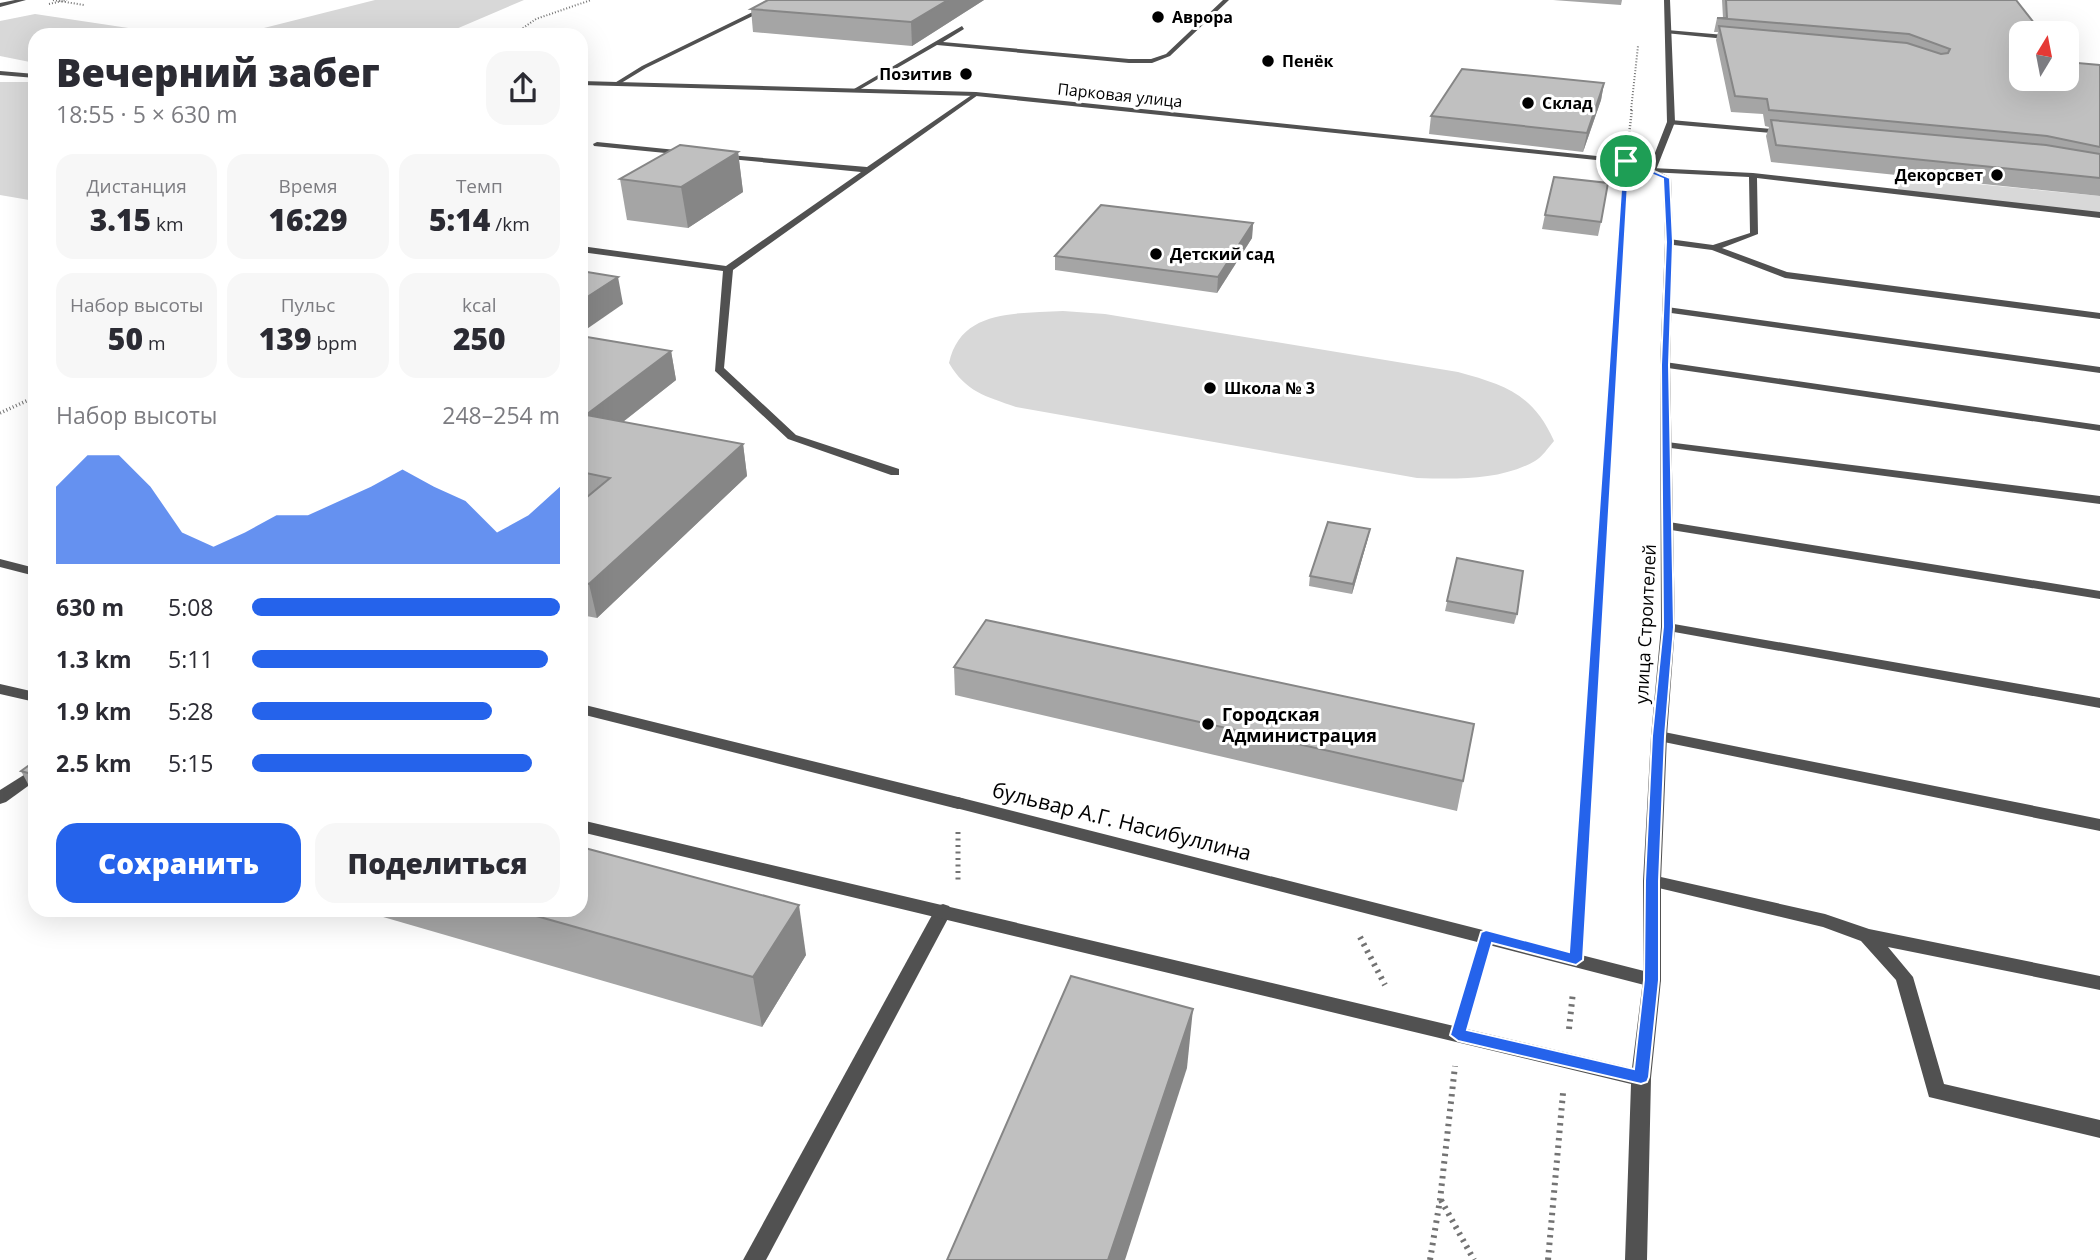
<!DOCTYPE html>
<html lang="ru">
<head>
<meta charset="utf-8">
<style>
  :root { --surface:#fff; --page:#f7f7f7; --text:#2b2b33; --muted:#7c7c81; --accent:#2563eb }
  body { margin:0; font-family:"Open Sans",sans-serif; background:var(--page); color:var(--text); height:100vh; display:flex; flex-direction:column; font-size:26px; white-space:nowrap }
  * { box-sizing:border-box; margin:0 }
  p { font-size:23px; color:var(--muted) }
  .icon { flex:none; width:38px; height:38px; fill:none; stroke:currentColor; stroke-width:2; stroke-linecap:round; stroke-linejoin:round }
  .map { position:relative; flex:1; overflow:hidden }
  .drawer { position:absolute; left:28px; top:28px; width:560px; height:889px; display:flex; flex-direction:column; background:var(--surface); border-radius:21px; box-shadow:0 7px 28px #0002 }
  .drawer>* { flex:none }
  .needle { width:46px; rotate:10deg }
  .controls { position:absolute; left:2009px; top:21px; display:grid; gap:14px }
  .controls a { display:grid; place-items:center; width:70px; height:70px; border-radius:14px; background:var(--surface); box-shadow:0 7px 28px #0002; font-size:35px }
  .pin { position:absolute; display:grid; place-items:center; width:60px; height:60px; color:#fff; margin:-30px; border:4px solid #fff; border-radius:50%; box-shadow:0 2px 7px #0007 }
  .round { display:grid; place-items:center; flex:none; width:74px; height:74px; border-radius:21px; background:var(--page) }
  .summary { display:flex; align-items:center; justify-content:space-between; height:119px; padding:0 28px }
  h1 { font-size:38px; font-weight:800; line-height:52px }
  .stats { display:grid; grid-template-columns:repeat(3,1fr); gap:10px; height:119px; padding:7px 28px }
  .stats div { display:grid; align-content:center; border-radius:18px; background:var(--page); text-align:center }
  .stats b { font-size:30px; font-weight:800 }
  .stats small { font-size:19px; font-weight:400 }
  .stats p { font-size:19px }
  .chart { height:196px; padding:14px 28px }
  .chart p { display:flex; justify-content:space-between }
  .chart svg { width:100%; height:126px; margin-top:7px; fill:var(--accent); opacity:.7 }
  .cta { display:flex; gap:14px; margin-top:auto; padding:14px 28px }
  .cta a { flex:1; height:80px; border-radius:21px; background:var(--accent); color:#fff; font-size:28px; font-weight:800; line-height:80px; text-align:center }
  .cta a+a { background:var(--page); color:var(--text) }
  ul { padding:0 28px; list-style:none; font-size:23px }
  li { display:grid; grid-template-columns:112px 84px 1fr; align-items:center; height:52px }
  li i { height:18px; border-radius:9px; background:var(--accent) }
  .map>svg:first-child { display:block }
  .green { fill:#d8d8d8 }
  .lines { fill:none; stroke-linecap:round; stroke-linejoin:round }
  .path-far4 { stroke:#737373; stroke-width:2; stroke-dasharray:1 2; stroke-linecap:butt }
  .path-far3 { stroke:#737373; stroke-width:2.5; stroke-dasharray:1 2; stroke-linecap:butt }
  .path-far2 { stroke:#737373; stroke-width:3.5; stroke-dasharray:1 2.5; stroke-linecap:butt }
  .path-far1 { stroke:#737373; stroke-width:5; stroke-dasharray:2 4.5; stroke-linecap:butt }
  .path { stroke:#737373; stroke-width:6; stroke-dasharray:2.5 5; stroke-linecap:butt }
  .service { fill:#515151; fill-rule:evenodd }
  .pedestrian { fill:#515151; fill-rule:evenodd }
  .minor { fill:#515151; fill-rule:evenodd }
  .wall { fill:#a5a5a5 }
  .shaded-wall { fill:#868686 }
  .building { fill:#c0c0c0; stroke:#868686; stroke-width:2 }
  .route { fill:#2563eb; stroke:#fff; stroke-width:2; fill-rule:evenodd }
  .poi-dot { fill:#000; stroke:#fff; stroke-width:2.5 }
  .labels { text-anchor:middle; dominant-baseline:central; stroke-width:6; stroke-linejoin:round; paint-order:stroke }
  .far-poi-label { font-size:16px; font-weight:bold; fill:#000; stroke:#fff; text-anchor:start }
  .far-street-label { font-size:16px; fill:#000; stroke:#fff }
  .street-label { font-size:18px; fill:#000; stroke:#fff }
  .poi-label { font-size:18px; font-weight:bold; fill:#000; stroke:#fff; text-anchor:start }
  .near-street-label { font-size:21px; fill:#000; stroke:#fff }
</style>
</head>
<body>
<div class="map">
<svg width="2100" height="1260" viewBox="0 0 2100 1260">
  <rect width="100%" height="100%" fill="#fff"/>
  <g class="green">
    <path d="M 375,0 L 524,0 L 442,35 L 236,35 Z"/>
    <path d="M 35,14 L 175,35 L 35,35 L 35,63 L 0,56 L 0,21 Z"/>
    <path d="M 0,82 L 35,82 L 35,201 L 0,195 Z"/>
    <path d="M 1893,176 L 2100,196 L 2100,213 L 1900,193 Z"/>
    <path d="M 1063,311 L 1105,314 L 1458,372 C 1505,385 1533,394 1554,441 C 1548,448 1542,457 1535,461 C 1500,481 1455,479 1417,478 L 1016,407 C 985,396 966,392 949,363 C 961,308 1018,314 1063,311 Z"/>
  </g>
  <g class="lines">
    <g class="path-far4">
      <path d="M 53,0 L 84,5"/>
      <path d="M 49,4 L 67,0"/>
      <path d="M 513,35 L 536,19 L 591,0"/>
      <path d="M 1631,110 L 1638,46"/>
    </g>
    <g class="path-far3">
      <path d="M 1629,135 L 1632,109"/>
      <path d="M 1620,248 L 1624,189"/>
    </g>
    <g class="path-far2">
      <path d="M 0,413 L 35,397"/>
      <path d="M 1596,640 L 1620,246"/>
    </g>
    <g class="path-far1">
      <path d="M 958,832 L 958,883"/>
      <path d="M 1579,915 L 1596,638"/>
    </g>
    <g class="path">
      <path d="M 1578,931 L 1579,913"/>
      <path d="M 1360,937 L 1385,985"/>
      <path d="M 1466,1006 L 1477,967"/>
      <path d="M 1569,1029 L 1573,992"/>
      <path d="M 1441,1200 L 1474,1260"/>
      <path d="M 1430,1260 L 1440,1200 L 1455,1066"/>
      <path d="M 1548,1260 L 1563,1093"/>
    </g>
    <g class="service">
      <path d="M 1223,0 L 1229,0 L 1170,56 L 1152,63 L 1129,63 L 937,45 L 859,90 L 854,89 L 962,26 L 964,29 L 943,42 L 1129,59 L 1151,59 L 1166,54 Z"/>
      <path d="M 767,5 L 769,8 L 646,68 L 618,85 L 613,84 L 642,66 Z"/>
      <path d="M 1667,30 L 1736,36 L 1739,38 L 1736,40 L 1665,33 Z"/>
      <path d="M 976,92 L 978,95 L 733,270 L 724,368 L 796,435 L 899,469 L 899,475 L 891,475 L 788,439 L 715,371 L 723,271 L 581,252 L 581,246 L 726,266 L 861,172 L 720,158 L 717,158 L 717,154 L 867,167 Z"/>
      <path d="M 1671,120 L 1784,130 L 1788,132 L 1784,134 L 1668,124 Z"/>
      <path d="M 597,142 L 686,151 L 690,153 L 686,155 L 594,146 L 593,144 Z"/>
      <path d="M 1652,168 L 1753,173 L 2100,212 L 2100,218 L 1757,178 L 1758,234 L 1722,248 L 1787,272 L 2100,313 L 2100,319 L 1785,278 L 1712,250 L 1666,244 L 1666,240 L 1669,239 L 1713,245 L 1750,233 L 1749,177 L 1649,172 L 1648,170 Z"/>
      <path d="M 1667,307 L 2100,367 L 2100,373 L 1664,312 L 1662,310 Z"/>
      <path d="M 1665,362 L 2100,425 L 2100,431 L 1661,367 L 1660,365 Z"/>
      <path d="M 1667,442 L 2100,496 L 2100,504 L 1663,447 L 1661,445 Z"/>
      <path d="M 1669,522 L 2100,591 L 2100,599 L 1665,529 L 1663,526 L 1665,523 Z"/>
      <path d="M 1668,623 L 2100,698 L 2100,708 L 1663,630 L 1661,627 L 1663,624 Z"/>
      <path d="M 1659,731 L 2100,819 L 2100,831 L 1654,740 L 1651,736 Z"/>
      <path d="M 35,768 L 35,781 L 6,802 L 0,804 L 0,790 Z"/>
      <path d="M 958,797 L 1652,973 L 1659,975 L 1661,980 L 1659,985 L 1652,987 L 952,807 L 950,803 L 952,799 Z"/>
      <path d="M 1652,875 L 1825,914 L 1869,929 L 2100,976 L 2100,990 L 1888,947 L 1913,977 L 1944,1084 L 2100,1120 L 2100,1138 L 1929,1097 L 1896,980 L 1861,941 L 1823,927 L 1646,885 L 1643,881 L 1646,877 Z"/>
      <path d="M 943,904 L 949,906 L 952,911 L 766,1260 L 743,1260 L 937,906 Z"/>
    </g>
    <g class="pedestrian">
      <path d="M 0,559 L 35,568 L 35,576 L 0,567 Z"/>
      <path d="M 581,704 L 958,797 L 964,799 L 966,803 L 964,807 L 958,809 L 581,714 Z"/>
    </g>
    <g class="minor">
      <path d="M 15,0 L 26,0 L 0,7 L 0,3 Z"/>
      <path d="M 1664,0 L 1670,0 L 1675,122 L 1656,170 L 1671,178 L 1673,242 L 1670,365 L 1675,627 L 1667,736 L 1661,881 L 1661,980 L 1651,1078 L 1647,1260 L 1625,1260 L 1631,1084 L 581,832 L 581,820 L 1632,1068 L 1643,980 L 1643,881 L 1651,736 L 1661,627 L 1660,365 L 1665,242 L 1663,179 L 1625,163 L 976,96 L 581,85 L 581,81 L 976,92 L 1626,159 L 1649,168 L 1667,122 Z"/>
      <path d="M 0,71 L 35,74 L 35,78 L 0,75 Z"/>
      <path d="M 0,684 L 35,692 L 35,702 L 0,694 Z"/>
    </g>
  </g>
  <g class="wall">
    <path d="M 984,0 L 912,46 L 753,32 L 751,9 Z"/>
    <path d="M 1553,0 L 1622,0 L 1621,5 Z"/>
    <path d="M 1722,0 L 2016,0 L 2021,79 L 2100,65 L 2100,196 L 1771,162 L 1766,136 L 1769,127 L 1765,126 L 1763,114 L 1731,112 L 1716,40 L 1718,32 L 1714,32 L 1717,18 L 1723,18 Z"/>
    <path d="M 1604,83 L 1601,100 L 1583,152 L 1429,134 L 1431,116 Z"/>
    <path d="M 738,152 L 743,192 L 688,228 L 627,220 L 620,179 Z"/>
    <path d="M 1545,215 L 1601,222 L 1598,236 L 1542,229 Z"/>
    <path d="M 1253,223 L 1252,238 L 1217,293 L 1055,270 L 1055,256 Z"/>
    <path d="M 581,336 L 671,351 L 676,380 L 623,422 L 743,444 L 747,476 L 597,618 L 581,615 Z"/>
    <path d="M 1368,538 L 1352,594 L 1309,586 L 1310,576 Z"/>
    <path d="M 1457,558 L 1517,614 L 1514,624 L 1445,611 Z"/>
    <path d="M 954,667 L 1463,781 L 1457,811 L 955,695 Z"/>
    <path d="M 35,761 L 35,797 L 21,771 Z"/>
    <path d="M 359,910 L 581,910 L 806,955 L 762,1027 Z"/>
  </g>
  <g class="shaded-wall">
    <path d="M 948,0 L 984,0 L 912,46 L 911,22 Z"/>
    <path d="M 1604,83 L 1601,100 L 1583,152 L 1587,133 Z"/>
    <path d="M 738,152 L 743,192 L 688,228 L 681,187 Z"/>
    <path d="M 1253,223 L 1252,238 L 1217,293 L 1218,277 Z"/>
    <path d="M 618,277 L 623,304 L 581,333 L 581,301 Z"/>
    <path d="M 671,351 L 676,380 L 592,446 L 586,415 Z"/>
    <path d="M 743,444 L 747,476 L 597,618 L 589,584 Z"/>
    <path d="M 1370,529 L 1368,538 L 1352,594 L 1353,584 Z"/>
    <path d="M 799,905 L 806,955 L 762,1027 L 753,977 Z"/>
    <path d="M 1193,1009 L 1187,1068 L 1125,1260 L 1108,1260 Z"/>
  </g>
  <g class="building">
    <path d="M 768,0 L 948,0 L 911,22 L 751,9 Z"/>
    <path d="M 1726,0 L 2016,0 L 2042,33 L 2021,33 L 2021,79 L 2067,79 L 2067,62 L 2100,65 L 2100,147 L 2047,136 L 1769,110 L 1767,99 L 1735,96 L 1719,26 L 1907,43 L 1941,54 L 1948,53 L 1950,49 L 1909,34 L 1717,18 L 1727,18 Z"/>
    <path d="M 1462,69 L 1604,83 L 1587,133 L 1431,116 Z"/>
    <path d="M 1771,120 L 2046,145 L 2100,154 L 2100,178 L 1776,145 Z"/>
    <path d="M 680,145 L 738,152 L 681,187 L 620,179 Z"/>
    <path d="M 1554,177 L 1608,183 L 1601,222 L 1545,215 Z"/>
    <path d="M 1101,205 L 1253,223 L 1218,277 L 1055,256 Z"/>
    <path d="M 581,271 L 618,277 L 581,301 Z"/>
    <path d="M 581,336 L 671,351 L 586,415 L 743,444 L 589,584 L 581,582 L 581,502 L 610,478 L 581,472 Z"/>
    <path d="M 1328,522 L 1370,529 L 1353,584 L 1310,576 Z"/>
    <path d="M 1457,558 L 1523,571 L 1517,614 L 1447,601 Z"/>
    <path d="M 986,620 L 1474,724 L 1463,781 L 954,667 Z"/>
    <path d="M 35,761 L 35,775 L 21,771 Z"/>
    <path d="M 581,847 L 799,905 L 753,977 L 515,910 L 581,910 Z"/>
    <path d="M 1071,976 L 1193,1009 L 1108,1260 L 947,1260 Z"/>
  </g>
  <path class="route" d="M 1626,159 L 1670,178 L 1673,242 L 1669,365 L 1674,627 L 1665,736 L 1659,881 L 1659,980 L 1649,1077 L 1647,1082 L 1641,1084 L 1458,1041 L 1450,1035 L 1481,932 L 1486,930 L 1569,952 L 1623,161 ZM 1629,165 L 1663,179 L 1666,242 L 1661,365 L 1663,627 L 1652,736 L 1645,881 L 1644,980 L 1634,1069 L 1467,1030 L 1492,943 L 1576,965 L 1583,960 Z"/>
  <g class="poi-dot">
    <circle cx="1158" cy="17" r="7"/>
    <circle cx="1268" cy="61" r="7"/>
    <circle cx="966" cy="74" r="7"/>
    <circle cx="1528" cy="103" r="7"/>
    <circle cx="1997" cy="175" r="7"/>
    <circle cx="1156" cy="254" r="7"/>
    <circle cx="1210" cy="388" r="7"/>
    <circle cx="1208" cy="724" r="7"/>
  </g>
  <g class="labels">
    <g class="far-poi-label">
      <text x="1172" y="17">Аврора</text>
      <text x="1282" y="61">Пенёк</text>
      <text x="952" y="74" text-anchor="end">Позитив</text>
      <text x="1542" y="103">Склад</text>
      <text x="1983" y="175" text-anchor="end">Декорсвет</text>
      <text x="1170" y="254">Детский сад</text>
      <text x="1224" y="388">Школа № 3</text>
    </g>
    <g class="far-street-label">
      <text transform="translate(1120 95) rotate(6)">Парковая улица</text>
    </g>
    <g class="street-label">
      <text transform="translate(1645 624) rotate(-87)">улица Строителей</text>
    </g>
    <g class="poi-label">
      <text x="1222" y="714">Городская<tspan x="1222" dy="21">Администрация</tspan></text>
    </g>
    <g class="near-street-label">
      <text transform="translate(1122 821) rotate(14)">бульвар А.Г. Насибуллина</text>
    </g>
  </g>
</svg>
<div class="controls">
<a><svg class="needle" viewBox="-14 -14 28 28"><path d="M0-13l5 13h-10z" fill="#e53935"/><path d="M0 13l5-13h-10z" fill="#7c7c81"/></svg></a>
</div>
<div class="pin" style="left:1626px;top:161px;background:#1e9e55"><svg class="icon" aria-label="arrive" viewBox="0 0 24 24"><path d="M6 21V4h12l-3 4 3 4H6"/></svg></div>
<section class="drawer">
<div class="summary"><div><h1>Вечерний забег</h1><p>18:55 · 5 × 630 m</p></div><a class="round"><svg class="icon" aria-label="share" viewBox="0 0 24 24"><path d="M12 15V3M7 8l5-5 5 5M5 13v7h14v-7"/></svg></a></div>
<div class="stats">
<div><p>Дистанция</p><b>3.15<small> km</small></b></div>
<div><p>Время</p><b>16:29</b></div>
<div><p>Темп</p><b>5:14<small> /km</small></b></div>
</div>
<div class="stats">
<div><p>Набор высоты</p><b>50<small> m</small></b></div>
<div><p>Пульс</p><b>139<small> bpm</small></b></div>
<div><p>kcal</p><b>250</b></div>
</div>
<div class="chart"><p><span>Набор высоты</span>248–254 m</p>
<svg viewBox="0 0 160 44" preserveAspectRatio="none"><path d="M0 44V17L10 6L20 6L30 17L40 33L50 38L60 33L70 27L80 27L90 22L100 17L110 11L120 17L130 22L140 33L150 27L160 17V44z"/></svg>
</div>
<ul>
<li><b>630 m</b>5:08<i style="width:100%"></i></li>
<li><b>1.3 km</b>5:11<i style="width:96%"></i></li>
<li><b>1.9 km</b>5:28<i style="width:78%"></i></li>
<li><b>2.5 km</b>5:15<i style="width:91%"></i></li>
</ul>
<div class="cta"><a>Сохранить</a><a>Поделиться</a></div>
</section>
</div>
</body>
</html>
